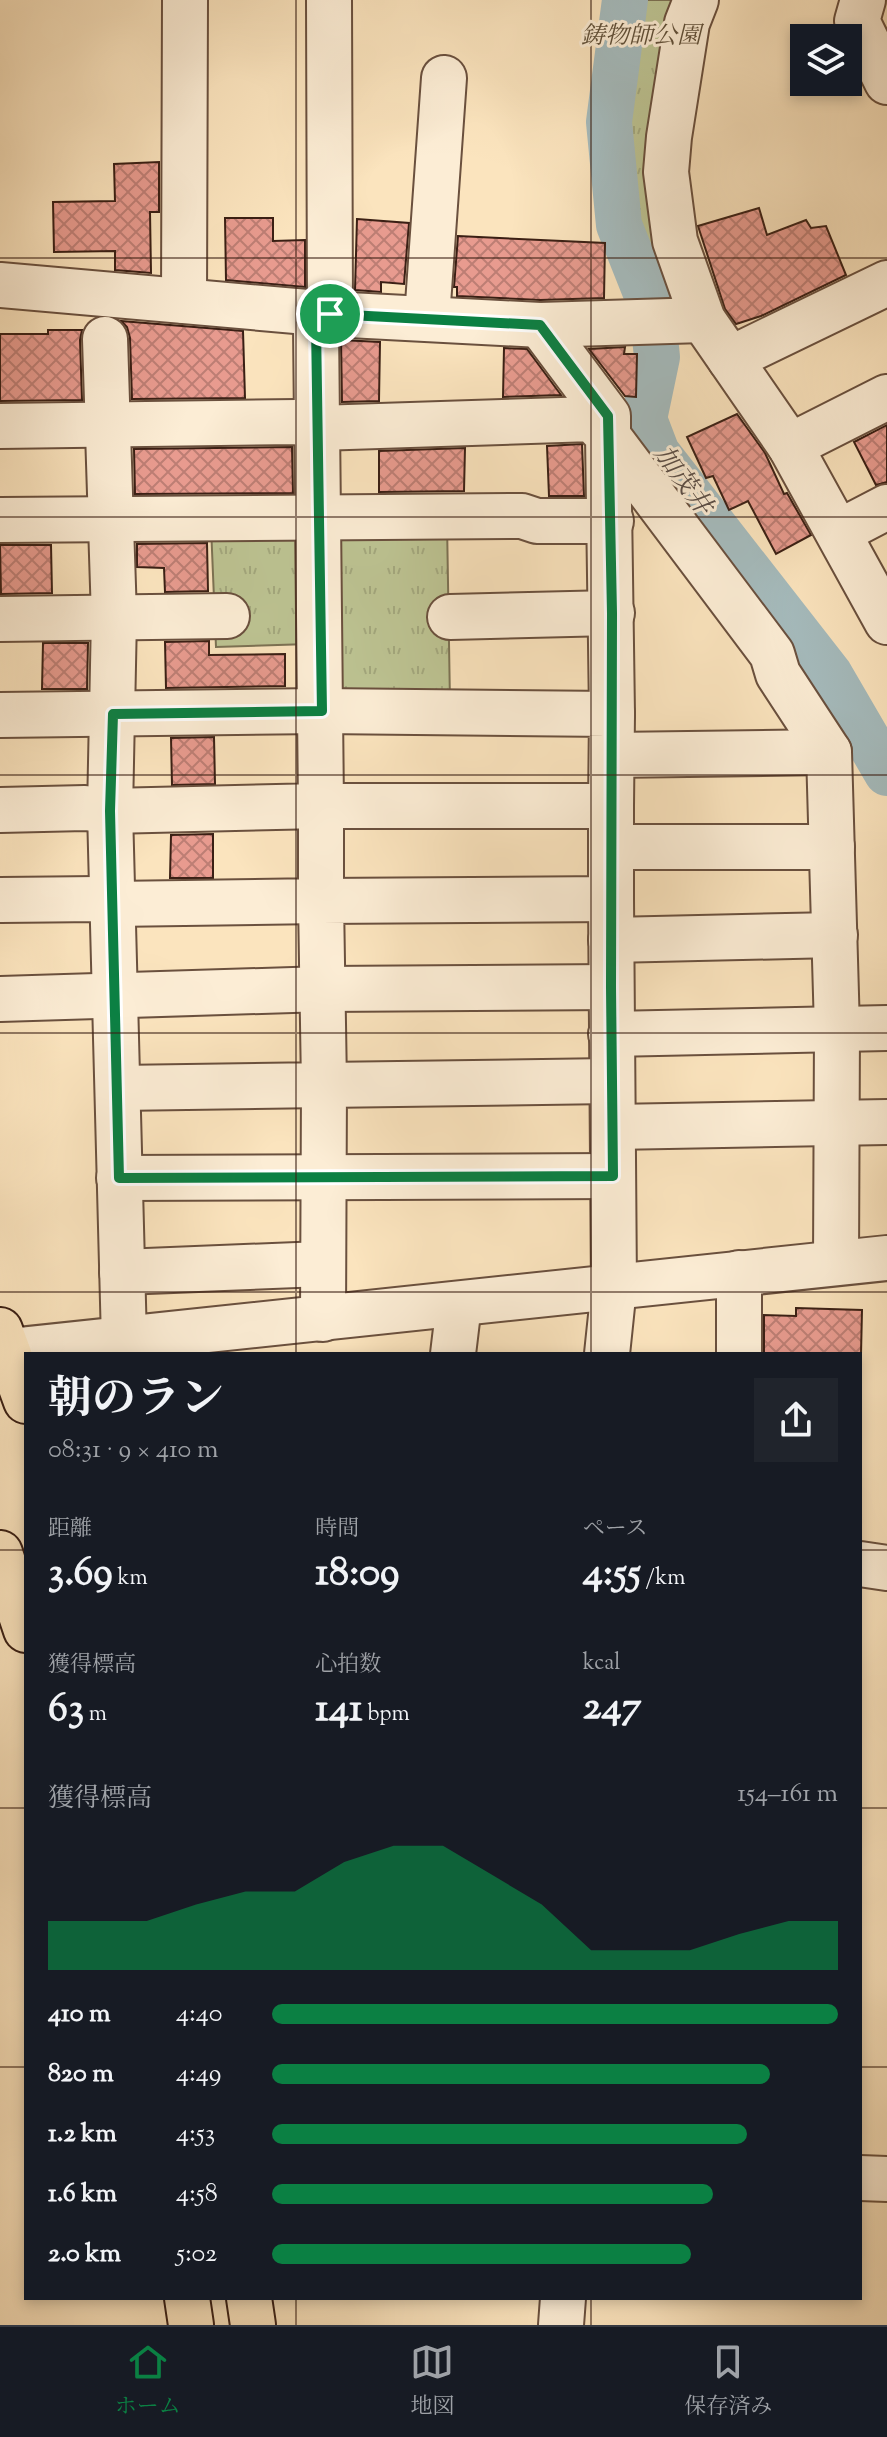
<!DOCTYPE html>
<html lang="ja">
<head>
<meta charset="utf-8">
<style>
  :root { --surface:#171b24; --page:#20242c; --text:#f1f3f6; --muted:#9ea1a6; --line:#363941; --accent:#0b8043 }
  body { margin:0; font-family:"Sorts Mill Goudy","Noto Serif JP",serif; background:var(--page); color:var(--text); height:100vh; display:flex; flex-direction:column; font-size:30px; white-space:nowrap }
  * { box-sizing:border-box; margin:0 }
  p { font-size:26px; color:var(--muted) }
  .icon { flex:none; width:44px; height:44px; fill:none; stroke:currentColor; stroke-width:2; stroke-linecap:round; stroke-linejoin:round }
  .map { position:relative; flex:1; overflow:hidden }
  .drawer { position:absolute; left:24px; top:1352px; width:838px; height:948px; display:flex; flex-direction:column; background:var(--surface); border-radius:0px; box-shadow:0 4px 12px #0003 }
  .drawer>* { flex:none }
  .controls { position:absolute; left:790px; top:24px; display:grid; gap:16px }
  .controls a { display:grid; place-items:center; width:72px; height:72px; border-radius:0px; background:var(--surface); box-shadow:0 4px 12px #0003; font-size:40px }
  .pin { position:absolute; display:grid; place-items:center; width:68px; height:68px; color:#fff; margin:-34px; border:4px solid #fff; border-radius:50%; box-shadow:0 2px 8px #0007 }
  .round { display:grid; place-items:center; flex:none; width:84px; height:84px; border-radius:0px; background:var(--page) }
  .overview { display:flex; align-items:center; justify-content:space-between; height:136px; padding:0 24px }
  h1 { font-size:44px; font-weight:700; line-height:60px }
  .stats { display:grid; grid-template-columns:repeat(3,1fr); gap:12px; height:136px; padding:8px 24px }
  .stats div { display:grid; align-content:center }
  .stats b { font-size:40px; font-weight:700 }
  .stats small { font-size:22px; font-weight:400 }
  .stats p { font-size:22px }
  .chart { height:224px; padding:16px 24px }
  .chart p { display:flex; justify-content:space-between }
  .chart svg { width:100%; height:144px; margin-top:8px; fill:var(--accent); opacity:.7 }
  ul { padding:0 24px; list-style:none; font-size:26px }
  li { display:grid; grid-template-columns:128px 96px 1fr; align-items:center; height:60px }
  li i { height:20px; border-radius:10px; background:var(--accent) }
  .menu { display:flex; justify-content:space-around; align-items:center; height:112px; border-top:2px solid var(--line); background:var(--surface); font-size:22px; color:var(--muted) }
  .menu a { display:grid; justify-items:center; gap:4px }
  .menu .selected { color:var(--accent) }
  .map>svg:first-child { display:block }
  .grass { fill:url(#grass-tufts); stroke:#7c7254; stroke-width:2 }
  .lines { fill:none; stroke-linecap:round; stroke-linejoin:round }
  .canal { stroke:#a5bbbd; stroke-width:46 }
  .building { fill:url(#building-cross-hatch); stroke:#3a1f14; stroke-width:2 }
  .minor-casing { stroke:#6a503e; stroke-width:48 }
  .major-casing { stroke:#3a1f14; stroke-width:48 }
  .minor { stroke:#fcedd5; stroke-width:44 }
  .major { stroke:#fbe4be; stroke-width:44 }
  .route-casing { stroke:#fff; stroke-width:16 }
  .route { stroke:#0b8043; stroke-width:10 }
  .grid { fill:none; stroke:#3a1f14; stroke-width:2; stroke-opacity:0.55 }
  .labels { text-anchor:middle; dominant-baseline:central; stroke-width:6; stroke-linejoin:round; paint-order:stroke }
  .park-label { font-size:24px; font-style:italic; fill:#61513a; stroke:#fcedd5 }
  .water-label { font-size:26px; font-style:italic; fill:#5a4e47; stroke:#fcedd5 }
</style>
</head>
<body>
<div class="map">
<svg width="887" height="2325" viewBox="0 0 887 2325">
  <defs>
    <pattern id="grass-tufts" width="24" height="20" patternUnits="userSpaceOnUse" patternTransform="scale(2)"><rect width="24" height="20" fill="#bdc493"/><path d="M3 7l-1-3M5 7V3M7 7l1-3M15 17l-1-3M17 17v-4M19 17l1-3" fill="none" stroke="#a3a87e"/></pattern>
    <pattern id="building-cross-hatch" width="8" height="8" patternUnits="userSpaceOnUse" patternTransform="scale(2)"><rect width="8" height="8" fill="#e89b8f"/><path d="M0 0l8 8M0 8l8-8" fill="none" stroke="#bd7e74"/></pattern>
  </defs>
  <rect width="100%" height="100%" fill="#fbe4be"/>
  <filter id="stains"><feTurbulence type="fractalNoise" baseFrequency=".0025" numOctaves="4"/><feColorMatrix values="0 0 0 0 .2 0 0 0 0 .09 0 0 0 0 .02 0 0 0 .5 -.17"/></filter>
  <radialGradient id="worn" r=".72"><stop offset=".6" stop-color="#630" stop-opacity="0"/><stop offset="1" stop-color="#630" stop-opacity=".3"/></radialGradient>
  <g class="grass">
    <path d="M 609,0 L 690,0 L 678,300 L 642,311 L 610,246 L 597,130 Z"/>
    <path d="M 447,522 L 450,703 L 330,704 L 326,524 Z"/>
    <path d="M 306,524 L 309,644 L 216,647 L 211,526 Z"/>
  </g>
  <g class="lines">
    <path class="canal" d="M 625,0 L 609,122 L 619,225 L 652,308 L 657,357 L 644,419 L 657,453 L 830,675 L 887,773"/>
  </g>
  <g class="building">
    <path d="M 159,162 L 159,212 L 150,212 L 151,273 L 115,270 L 115,251 L 54,252 L 53,202 L 115,201 L 114,164 Z"/>
    <path d="M 759,208 L 767,235 L 806,220 L 811,228 L 826,226 L 846,275 L 761,316 L 736,324 L 725,309 L 698,226 Z"/>
    <path d="M 225,218 L 273,218 L 273,241 L 305,240 L 305,287 L 226,280 Z"/>
    <path d="M 357,219 L 409,223 L 404,284 L 381,282 L 381,292 L 355,290 Z"/>
    <path d="M 458,236 L 605,243 L 604,298 L 540,300 L 457,296 L 457,287 L 454,287 Z"/>
    <path d="M 121,321 L 243,331 L 245,398 L 132,399 L 130,338 L 127,327 Z"/>
    <path d="M 48,330 L 82,330 L 80,340 L 82,400 L 0,401 L 0,334 L 48,334 Z"/>
    <path d="M 341,340 L 380,342 L 379,401 L 342,402 Z"/>
    <path d="M 625,347 L 624,354 L 637,354 L 636,397 L 625,396 L 589,349 Z"/>
    <path d="M 504,348 L 527,349 L 561,395 L 503,397 Z"/>
    <path d="M 737,414 L 765,453 L 784,494 L 787,493 L 811,535 L 776,554 L 748,501 L 729,510 L 713,476 L 706,478 L 687,437 Z"/>
    <path d="M 887,425 L 887,482 L 876,485 L 854,442 Z"/>
    <path d="M 582,444 L 584,496 L 549,496 L 547,446 Z"/>
    <path d="M 292,447 L 293,493 L 135,494 L 134,449 Z"/>
    <path d="M 465,448 L 464,491 L 379,492 L 379,451 Z"/>
    <path d="M 207,543 L 208,591 L 165,592 L 164,568 L 137,567 L 137,544 Z"/>
    <path d="M 0,545 L 51,545 L 52,593 L 1,594 Z"/>
    <path d="M 209,641 L 209,655 L 285,654 L 285,686 L 166,688 L 165,642 Z"/>
    <path d="M 43,643 L 88,643 L 87,689 L 42,689 Z"/>
    <path d="M 214,737 L 215,784 L 172,785 L 171,738 Z"/>
    <path d="M 213,834 L 213,878 L 170,878 L 171,835 Z"/>
    <path d="M 796,1308 L 862,1310 L 861,1354 L 764,1354 L 764,1315 L 796,1316 Z"/>
  </g>
  <g class="lines">
    <defs>
      <g id="minor">
        <path d="M 696,0 L 687,23 L 669,137 L 666,172 L 675,241 L 703,320 L 790,446 L 887,622"/>
        <path d="M 863,0 L 857,21 L 887,82"/>
        <path d="M 0,285 L 330,314 L 540,325 L 703,320"/>
        <path d="M 184,301 L 185,0"/>
        <path d="M 427,318 L 444,78"/>
        <path d="M 540,325 L 608,416 L 608,436 L 772,654 L 778,674 L 829,752 L 837,1029 L 836,1263"/>
        <path d="M 105,339 L 114,617 L 110,811 L 124,1340"/>
        <path d="M 730,359 L 887,283"/>
        <path d="M 0,426 L 297,422 L 318,428 L 592,419 L 608,436 L 612,714"/>
        <path d="M 790,446 L 887,397"/>
        <path d="M 0,520 L 522,516 L 537,521 L 611,521"/>
        <path d="M 839,532 L 887,507"/>
        <path d="M 450,617 L 612,613"/>
        <path d="M 0,619 L 227,616"/>
        <path d="M 0,715 L 322,711 L 612,714 L 611,806 L 321,806 L 321,901 L 112,904 L 99,899 L 0,900"/>
        <path d="M 612,755 L 829,752"/>
        <path d="M 0,810 L 85,808 L 110,811 L 321,806 L 316,326 L 330,314 L 329,0"/>
        <path d="M 611,847 L 832,847"/>
        <path d="M 611,940 L 835,935"/>
        <path d="M 0,999 L 324,989 L 611,987"/>
        <path d="M 611,1034 L 887,1028"/>
        <path d="M 118,1088 L 324,1085 L 321,901 L 611,899 L 611,806"/>
        <path d="M 613,1127 L 887,1122"/>
        <path d="M 119,1178 L 613,1176"/>
        <path d="M 122,1272 L 322,1264"/>
        <path d="M 739,1273 L 739,1354"/>
        <path d="M 323,1319 L 324,1085 L 611,1081"/>
        <path d="M 0,1352 L 887,1258"/>
        <path d="M 453,1354 L 459,1304"/>
        <path d="M 607,1354 L 614,1287 L 611,899"/>
        <path d="M 860,1564 L 887,1568"/>
        <path d="M 860,2178 L 887,2179"/>
        <path d="M 561,2325 L 563,2298"/>
      </g>
      <g id="major">
        <path d="M 0,1330 L 26,1401"/>
        <path d="M 0,1553 L 26,1630"/>
        <path d="M 187,2298 L 191,2325"/>
        <path d="M 249,2298 L 253,2325"/>
      </g>
    </defs>
    <use href="#minor" class="minor-casing"/>
    <use href="#major" class="major-casing"/>
    <use href="#minor" class="minor"/>
    <use href="#major" class="major"/>
  </g>
  <g class="lines">
    <defs>
      <path id="route" d="M 330,314 L 540,325 L 608,416 L 612,613 L 611,987 L 613,1176 L 119,1178 L 110,811 L 113,714 L 322,711 L 316,326 Z"/>
    </defs>
    <use href="#route" class="route-casing"/>
    <use href="#route" class="route"/>
  </g>
  <path class="grid" d="M 296,0 L 296,1354M 591,0 L 591,1354M 0,258 L 887,258M 0,517 L 887,517M 0,775 L 887,775M 0,1033 L 887,1033M 0,1292 L 887,1292M 0,1550 L 26,1550M 860,1550 L 887,1550M 0,1808 L 26,1808M 860,1808 L 887,1808M 0,2067 L 26,2067M 860,2067 L 887,2067M 296,2298 L 296,2325M 591,2298 L 591,2325"/>
  <g class="labels">
    <g class="park-label">
      <text x="641" y="37">鋳物師公園</text>
    </g>
    <g class="water-label">
      <text transform="translate(682 481) rotate(54)">加茂井</text>
    </g>
  </g>
  <rect width="100%" height="100%" filter="url(#stains)"/>
  <rect width="100%" height="100%" fill="url(#worn)"/>
</svg>
<div class="controls">
<a><svg class="icon" aria-label="layers" viewBox="0 0 24 24"><path d="M12 4l9 5-9 5-9-5zM3 14l9 5 9-5"/></svg></a>
</div>
<div class="pin" style="left:330px;top:314px;background:#1e9e55"><svg class="icon" aria-label="arrive" viewBox="0 0 24 24"><path d="M6 21V4h12l-3 4 3 4H6"/></svg></div>
<section class="drawer">
<div class="overview"><div><h1>朝のラン</h1><p>08:31 · 9 × 410 m</p></div><a class="round"><svg class="icon" aria-label="share" viewBox="0 0 24 24"><path d="M12 15V3M7 8l5-5 5 5M5 13v7h14v-7"/></svg></a></div>
<div class="stats">
<div><p>距離</p><b>3.69<small> km</small></b></div>
<div><p>時間</p><b>18:09</b></div>
<div><p>ペース</p><b>4:55<small> /km</small></b></div>
</div>
<div class="stats">
<div><p>獲得標高</p><b>63<small> m</small></b></div>
<div><p>心拍数</p><b>141<small> bpm</small></b></div>
<div><p>kcal</p><b>247</b></div>
</div>
<div class="chart"><p><span>獲得標高</span>154–161 m</p>
<svg viewBox="0 0 160 44" preserveAspectRatio="none"><path d="M0 44V29L10 29L20 29L30 24L40 20L50 20L60 11L70 6L80 6L90 15L100 24L110 38L120 38L130 38L140 33L150 29L160 29V44z"/></svg>
</div>
<ul>
<li><b>410 m</b>4:40<i style="width:100%"></i></li>
<li><b>820 m</b>4:49<i style="width:88%"></i></li>
<li><b>1.2 km</b>4:53<i style="width:84%"></i></li>
<li><b>1.6 km</b>4:58<i style="width:78%"></i></li>
<li><b>2.0 km</b>5:02<i style="width:74%"></i></li>
</ul>
</section>
</div>
<nav class="menu">
<a class="selected"><svg class="icon" aria-label="home" viewBox="0 0 24 24"><path d="M3 11l9-7 9 7M6 9v11h12V9"/></svg>ホーム</a>
<a><svg class="icon" aria-label="map" viewBox="0 0 24 24"><path d="M3 6l6-2 6 2 6-2v14l-6 2-6-2-6 2zM9 4v14M15 6v14"/></svg>地図</a>
<a><svg class="icon" aria-label="saved" viewBox="0 0 24 24"><path d="M7 4h10v16l-5-4-5 4z"/></svg>保存済み</a>
</nav>
</body>
</html>
